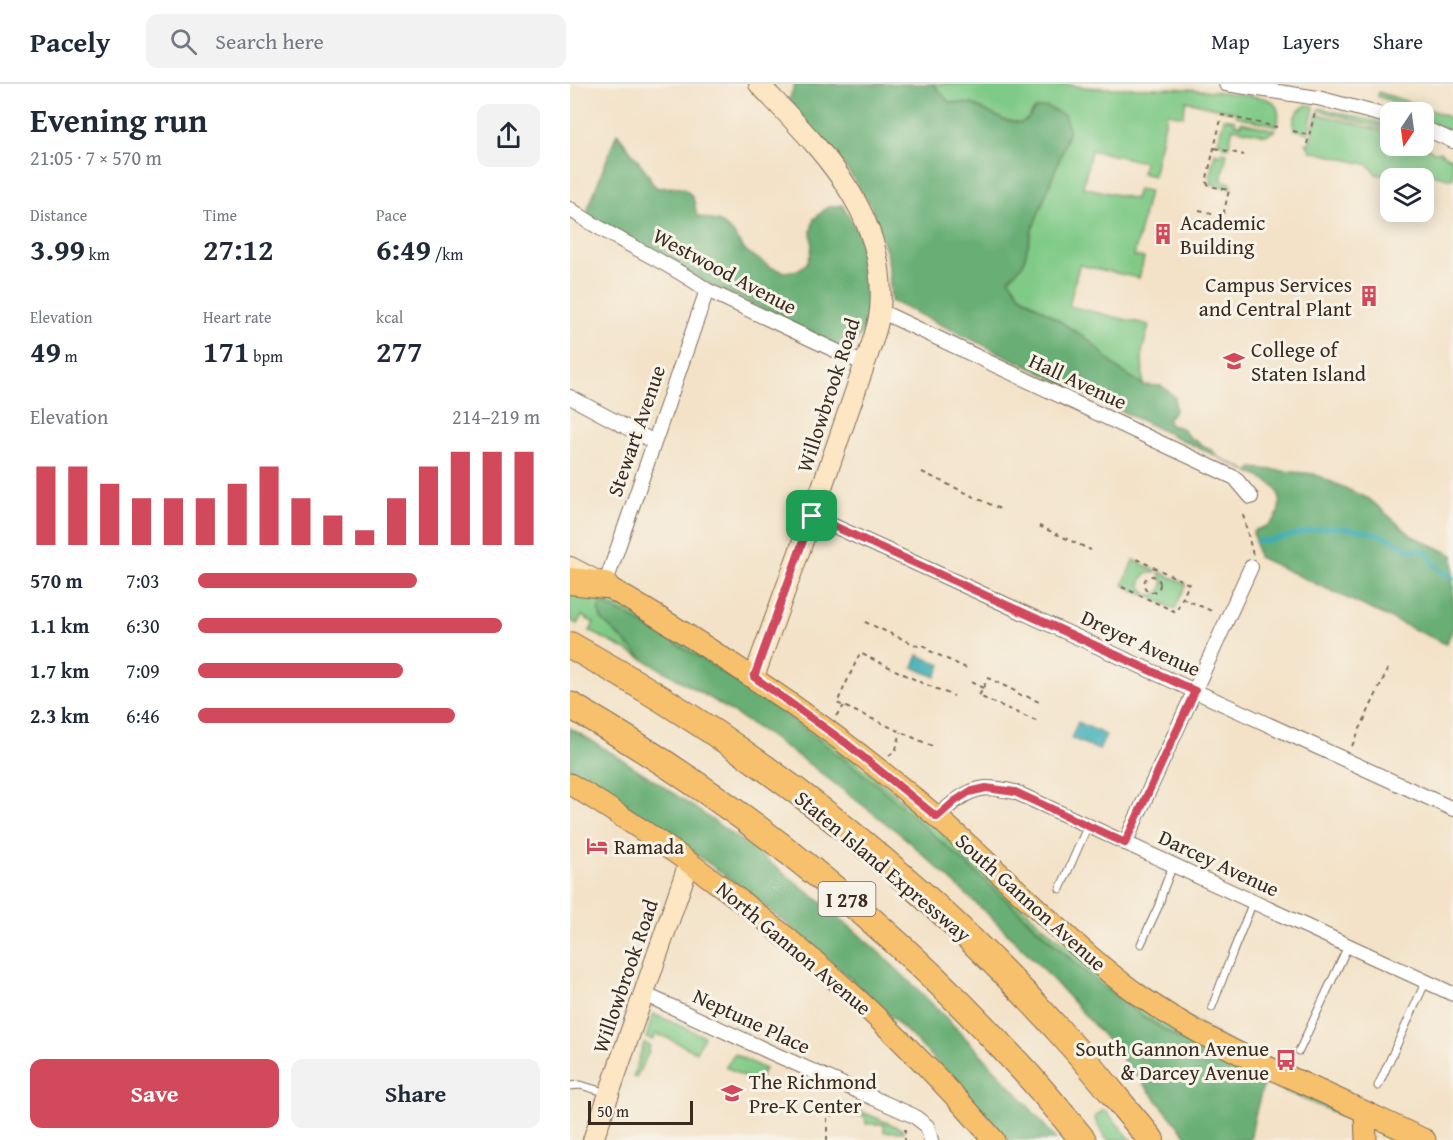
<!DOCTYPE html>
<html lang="en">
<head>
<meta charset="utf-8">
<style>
  :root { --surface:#fff; --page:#f2f2f3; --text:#1f2937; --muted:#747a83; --line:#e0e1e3; --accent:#d1495b }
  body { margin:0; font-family:"Gentium Book Plus",serif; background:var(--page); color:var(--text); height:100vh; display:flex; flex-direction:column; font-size:22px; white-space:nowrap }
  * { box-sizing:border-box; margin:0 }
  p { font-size:20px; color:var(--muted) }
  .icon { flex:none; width:33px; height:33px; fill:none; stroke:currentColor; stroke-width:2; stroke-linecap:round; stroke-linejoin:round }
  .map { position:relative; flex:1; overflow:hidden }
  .panel { display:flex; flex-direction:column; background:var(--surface); width:570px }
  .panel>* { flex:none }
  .needle { width:39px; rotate:193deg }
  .fabs { position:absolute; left:810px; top:18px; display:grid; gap:12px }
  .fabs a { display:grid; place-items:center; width:54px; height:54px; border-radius:12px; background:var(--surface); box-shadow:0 3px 15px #0003; font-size:30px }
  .scale { position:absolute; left:18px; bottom:15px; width:105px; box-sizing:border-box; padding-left:6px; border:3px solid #3b2a1e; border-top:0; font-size:16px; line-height:21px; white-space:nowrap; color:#3b2a1e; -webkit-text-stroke:4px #f7f3e8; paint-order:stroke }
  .pin { position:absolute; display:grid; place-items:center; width:51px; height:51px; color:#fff; margin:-26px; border-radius:12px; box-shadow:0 3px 9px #0006 }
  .round { display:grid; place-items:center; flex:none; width:63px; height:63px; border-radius:12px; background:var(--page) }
  .head { display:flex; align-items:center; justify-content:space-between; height:102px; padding:0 30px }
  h1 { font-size:33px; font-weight:600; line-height:45px }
  .stats { display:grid; grid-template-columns:repeat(3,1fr); gap:9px; height:102px; padding:6px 30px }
  .stats div { display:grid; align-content:center }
  .stats b { font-size:30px; font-weight:600 }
  .stats small { font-size:16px; font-weight:400 }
  .stats p { font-size:16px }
  .chart { height:168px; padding:12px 30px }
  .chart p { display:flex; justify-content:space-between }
  .chart svg { width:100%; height:108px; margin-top:6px; stroke:var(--accent); stroke-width:6 }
  .action { display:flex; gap:12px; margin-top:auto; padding:12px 30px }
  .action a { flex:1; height:69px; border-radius:12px; background:var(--accent); color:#fff; font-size:24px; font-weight:600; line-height:69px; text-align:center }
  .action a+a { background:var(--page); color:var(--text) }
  ul { padding:0 30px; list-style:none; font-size:20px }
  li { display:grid; grid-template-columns:96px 72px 1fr; align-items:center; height:45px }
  li i { height:15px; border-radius:8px; background:var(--accent) }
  header { display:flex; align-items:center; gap:36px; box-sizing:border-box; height:84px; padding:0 30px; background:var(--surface); border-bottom:2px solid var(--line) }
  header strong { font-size:28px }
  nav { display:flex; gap:33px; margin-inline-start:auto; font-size:21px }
  .search { width:420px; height:54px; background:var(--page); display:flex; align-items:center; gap:15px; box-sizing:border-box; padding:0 21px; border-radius:12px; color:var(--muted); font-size:22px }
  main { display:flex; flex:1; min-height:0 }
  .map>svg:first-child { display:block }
  .green { fill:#80ca87; stroke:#5e7a52; stroke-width:1.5 }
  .forest { fill:#68ae74; stroke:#526c49; stroke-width:1.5 }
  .water { fill:#3badb4; stroke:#3b6c69; stroke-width:1.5 }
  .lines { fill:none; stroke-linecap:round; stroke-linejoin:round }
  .stream { stroke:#3badb4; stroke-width:4.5 }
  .lane-casing { stroke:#7b6a59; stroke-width:9 }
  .street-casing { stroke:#7b6a59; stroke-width:16 }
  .secondary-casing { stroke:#7b6a59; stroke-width:22 }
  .primary-casing { stroke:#7b6a59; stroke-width:23 }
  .highway-casing { stroke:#7b6a59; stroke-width:28 }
  .path { stroke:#7b6a59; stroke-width:2; stroke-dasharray:4.5 4.5; stroke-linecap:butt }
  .lane { stroke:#fff; stroke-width:7 }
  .street { stroke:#fff; stroke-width:14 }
  .secondary { stroke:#fce6c4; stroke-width:20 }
  .primary { stroke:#f7c06c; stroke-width:21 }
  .highway { stroke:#f7c06c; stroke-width:26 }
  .route-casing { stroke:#fff; stroke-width:12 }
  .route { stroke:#d1495b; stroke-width:8 }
  .labels { text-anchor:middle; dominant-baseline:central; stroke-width:6; stroke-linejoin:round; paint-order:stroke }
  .shield { fill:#f7f3e8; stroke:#73665b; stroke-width:1.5 }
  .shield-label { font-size:20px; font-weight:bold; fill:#3b2a1e }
  .poi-label { font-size:21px; fill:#3b2a1e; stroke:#f7f3e8; text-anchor:start }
  .street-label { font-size:21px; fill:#3b2a1e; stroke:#f7f3e8 }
</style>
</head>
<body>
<header>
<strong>Pacely</strong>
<div class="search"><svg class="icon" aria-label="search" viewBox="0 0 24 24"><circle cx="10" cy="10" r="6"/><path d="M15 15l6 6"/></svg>Search here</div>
<nav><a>Map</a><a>Layers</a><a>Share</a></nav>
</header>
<main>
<section class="panel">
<div class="head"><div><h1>Evening run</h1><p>21:05 · 7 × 570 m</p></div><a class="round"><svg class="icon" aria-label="share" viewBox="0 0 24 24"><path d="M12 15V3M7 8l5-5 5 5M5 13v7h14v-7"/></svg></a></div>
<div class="stats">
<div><p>Distance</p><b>3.99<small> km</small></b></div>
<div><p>Time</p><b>27:12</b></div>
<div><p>Pace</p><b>6:49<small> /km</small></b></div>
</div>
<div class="stats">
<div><p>Elevation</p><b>49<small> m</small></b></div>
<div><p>Heart rate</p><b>171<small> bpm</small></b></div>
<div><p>kcal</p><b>277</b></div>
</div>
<div class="chart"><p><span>Elevation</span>214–219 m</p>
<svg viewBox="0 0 160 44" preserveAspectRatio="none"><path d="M5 44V12M15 44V12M25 44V19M35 44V25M45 44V25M55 44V25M65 44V19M75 44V12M85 44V25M95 44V32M105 44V38M115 44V25M125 44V12M135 44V6M145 44V6M155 44V6"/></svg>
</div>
<ul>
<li><b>570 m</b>7:03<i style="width:64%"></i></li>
<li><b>1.1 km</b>6:30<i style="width:89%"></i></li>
<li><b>1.7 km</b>7:09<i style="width:60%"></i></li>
<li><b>2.3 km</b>6:46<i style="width:75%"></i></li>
</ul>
<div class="action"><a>Save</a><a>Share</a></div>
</section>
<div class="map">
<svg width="883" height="1056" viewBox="0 0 883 1056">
  <rect width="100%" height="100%" fill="#f7f3e8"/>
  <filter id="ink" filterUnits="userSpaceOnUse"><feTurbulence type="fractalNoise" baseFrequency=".0167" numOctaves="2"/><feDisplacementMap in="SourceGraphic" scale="12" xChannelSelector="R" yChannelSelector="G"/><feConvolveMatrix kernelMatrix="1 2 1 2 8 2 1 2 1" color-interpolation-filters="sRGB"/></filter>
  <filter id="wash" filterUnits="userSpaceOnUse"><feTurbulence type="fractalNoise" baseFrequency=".008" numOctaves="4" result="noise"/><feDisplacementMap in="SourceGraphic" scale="24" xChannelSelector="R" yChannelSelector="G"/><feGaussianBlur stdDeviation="1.35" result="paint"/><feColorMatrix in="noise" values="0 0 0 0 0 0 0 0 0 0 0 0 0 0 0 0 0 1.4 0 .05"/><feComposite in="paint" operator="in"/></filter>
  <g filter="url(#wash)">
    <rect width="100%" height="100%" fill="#f3e2c7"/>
    <g class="green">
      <path d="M 363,0 L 495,0 C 526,7 556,3 588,4 C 624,4 658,8 694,14 C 708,18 711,28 707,42 L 666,32 L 667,29 L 616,17 L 613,32 L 597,29 L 583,92 L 572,89 L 574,78 L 521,66 L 513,103 L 565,115 L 568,105 L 579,107 L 564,172 L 574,174 L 569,194 L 509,181 L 499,222 L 579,241 L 572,268 L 573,301 L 548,285 L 520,257 L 450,211 L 439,195 L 453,180 L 462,146 L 493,66 L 499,45 L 465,25 L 458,35 L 451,39 L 434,36 L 402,20 L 379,18 Z"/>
      <path d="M 808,8 L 854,23 L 883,35 L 883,49 L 854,36 L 854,28 L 837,28 L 822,17 L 807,12 Z"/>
      <path d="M 737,21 L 744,22 L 744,25 L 738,49 L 724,45 C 722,34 727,26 737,21 Z"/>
      <path d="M 750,24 L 820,41 L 820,46 L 748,26 Z"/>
      <path d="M 747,30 L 784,39 L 820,49 L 820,62 L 854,61 L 864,68 L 870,68 L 883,75 L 883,95 L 850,87 L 847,94 L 824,94 L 806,90 L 799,81 L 741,67 L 736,59 L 739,60 Z"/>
      <path d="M 654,34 L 665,36 L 665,40 L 671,41 L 671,38 L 705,46 L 699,50 L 695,51 L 663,44 L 658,64 L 653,63 L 654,60 L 648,58 Z"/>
      <path d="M 652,68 L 657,69 L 651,96 L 661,99 L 662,105 L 641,100 L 642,95 L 639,94 L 645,69 L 651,71 Z"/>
      <path d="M 563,476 L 587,487 L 585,489 C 572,487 566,500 576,509 L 575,511 L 553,501 Z"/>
      <path d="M 590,488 L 616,500 L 605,525 L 578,512 L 578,511 C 587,512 593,507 593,498 L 589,491 Z"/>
      <path d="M 0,506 L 52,524 L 125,564 L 286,678 L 370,748 L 486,854 L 783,1033 L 785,1037 L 785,1051 L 780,1052 L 779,1035 L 694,998 L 645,974 L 605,952 L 561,924 L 528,899 L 407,789 L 311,705 L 237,647 L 181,608 L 84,546 L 32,536 L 73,575 L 20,547 L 24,539 L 12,532 L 7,540 L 0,536 Z"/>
      <path d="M 83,930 L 134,952 L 126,968 L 91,951 L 90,952 L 86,950 L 83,956 L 76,954 Z"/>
      <path d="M 74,959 L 80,962 L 78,967 L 79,968 L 66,994 L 63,993 Z"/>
      <path d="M 164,970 L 195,985 L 187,1000 L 156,983 Z"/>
      <path d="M 277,1021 L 334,1046 L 334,1048 L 314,1048 L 314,1040 L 296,1040 L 295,1032 L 278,1032 Z"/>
      <path d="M 534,1026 L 537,1028 L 561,1056 L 537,1056 L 526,1038 L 525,1032 Z"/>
    </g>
    <g class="forest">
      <path d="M 225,0 L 363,0 L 379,18 L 402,20 L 434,36 L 451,39 L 458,35 L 465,25 L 477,23 L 494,31 L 499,45 L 493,66 L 462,146 L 453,180 L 439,195 L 450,211 L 520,257 L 548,285 L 573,301 L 592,302 L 605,313 L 605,327 L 597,335 L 600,341 L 611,344 L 619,353 L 643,367 L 648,373 L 680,388 L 682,384 L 744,390 L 799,415 L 842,452 L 883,471 L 883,545 L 876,560 L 688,473 L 683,448 C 689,443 696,444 701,439 C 711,431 713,412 704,402 C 701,400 698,398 696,396 L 321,217 L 318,172 L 300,120 L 268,72 L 218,19 Z"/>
      <path d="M 47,49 L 78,90 L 82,99 L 88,104 C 102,103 118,100 124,117 C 126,122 125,126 127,132 L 150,138 L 163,149 L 173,165 L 200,183 L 215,188 L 228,186 L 237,179 L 241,170 L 242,158 L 241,147 L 244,135 L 258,123 L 272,121 C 276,127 280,134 284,141 C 297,167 309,212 297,241 C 293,249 287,257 281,264 L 277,266 L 142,201 L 75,165 C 59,150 37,144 19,131 L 18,124 Z"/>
      <path d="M 31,519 C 95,549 155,589 213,630 C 247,655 282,680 314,707 C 357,745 400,783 443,822 C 480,857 518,893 559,923 C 601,953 648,976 694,998 L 685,1031 L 680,1056 L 620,1056 L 531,949 L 474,886 L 423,835 L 334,753 L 243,683 L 195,649 L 140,614 L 73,575 L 32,536 L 28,526 Z"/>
      <path d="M 0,644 C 66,682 128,725 189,770 C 216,791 245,812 271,835 C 309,867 345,902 380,938 C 417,976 453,1014 486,1056 L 439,1056 C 343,946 236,848 117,764 C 79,737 40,710 0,686 Z"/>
    </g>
    <g class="water">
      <path d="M 348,571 L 371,581 L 366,593 L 343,583 Z"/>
      <path d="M 508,638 L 536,651 L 529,666 L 501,654 Z"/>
    </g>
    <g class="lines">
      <path class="stream" d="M 687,457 C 713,458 735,444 760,444 C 780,443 804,448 823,456 C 829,458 833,463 839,465 C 845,467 851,465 857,469 C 861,472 861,476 864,480 C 869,486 876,490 883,493"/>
    </g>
  </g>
  <g filter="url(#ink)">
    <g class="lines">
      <defs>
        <g id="lane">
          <path d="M 490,805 L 518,741"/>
          <path d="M 571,860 L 589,821 L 594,804 L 603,781"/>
          <path d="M 642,923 L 662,870 L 683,818"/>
          <path d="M 729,967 L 778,862"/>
          <path d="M 0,1002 L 10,1001 L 38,1009"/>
          <path d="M 808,1002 L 856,897"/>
        </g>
        <g id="street">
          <path d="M 656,0 L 748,14 L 820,33"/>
          <path d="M 854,44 L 883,57"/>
          <path d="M 0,125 C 43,156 94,175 137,206 L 294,280"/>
          <path d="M 310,227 L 665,394 L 681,413"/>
          <path d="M 0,313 L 84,358"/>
          <path d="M 242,432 L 883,725"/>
          <path d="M 35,501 L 137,206"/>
          <path d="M 367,733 C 381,720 396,706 416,704 C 425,704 436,706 445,708 L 883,910"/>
          <path d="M 555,759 L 681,483"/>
          <path d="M 74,910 L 202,969 L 344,1032 L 357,1042 L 361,1056"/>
        </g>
        <g id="secondary">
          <path d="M 0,483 L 27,497"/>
          <path d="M 184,593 L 242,432 L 301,262 C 305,250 309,238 310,226 C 319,129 250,65 189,0"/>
          <path d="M 23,1056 L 119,779"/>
        </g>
        <g id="primary">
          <path d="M 35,501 C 153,570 263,644 367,733 C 407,768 446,805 485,841 C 512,866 540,891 570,912 C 622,948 679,975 737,1001 C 777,1019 816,1038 855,1056"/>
          <path d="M 0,700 C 158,796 303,916 424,1056"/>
          <path d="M 795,1028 L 796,1056"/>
        </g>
        <g id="highway">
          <path d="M 0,497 L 35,501"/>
          <path d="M 0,561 C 183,662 350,792 490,948 C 512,972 532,996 552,1021 C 562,1033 572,1044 581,1056"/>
          <path d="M 0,621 C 165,716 316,836 445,977 C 469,1002 491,1029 513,1056"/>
        </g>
      </defs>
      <use href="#lane" class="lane-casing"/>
      <use href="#street" class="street-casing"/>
      <use href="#secondary" class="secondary-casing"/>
      <use href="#primary" class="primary-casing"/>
      <use href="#highway" class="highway-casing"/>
      <g class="path">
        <path d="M 723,47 L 739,51"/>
        <path d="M 737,60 L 745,28"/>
        <path d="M 645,64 L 674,71"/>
        <path d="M 629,126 L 653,132 L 659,106 L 640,102 L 636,98 L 652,31 L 707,43"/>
        <path d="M 352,388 L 430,425"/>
        <path d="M 673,431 L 683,471"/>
        <path d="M 469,442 L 521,466"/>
        <circle cx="582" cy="500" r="8"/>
        <path d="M 552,503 L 606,528 L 619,500 L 564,474"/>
        <path d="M 612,514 L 644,528"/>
        <path d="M 295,538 L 348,562 L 355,562 L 360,567 L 396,584"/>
        <path d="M 401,598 L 413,604"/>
        <path d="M 266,632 L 274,622"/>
        <path d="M 466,637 L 409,612 L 418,594 L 447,608 L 450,612 L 456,612 L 469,618"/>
        <path d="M 362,662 L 267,619 L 290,569 L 352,599 L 384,612"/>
        <path d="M 782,662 L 818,585"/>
        <path d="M 319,672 L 326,665 L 331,648"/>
        <path d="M 244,1027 L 257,1026 L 262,1029 L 261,1034 L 257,1035 L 257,1056"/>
        <path d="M 335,1045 L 335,1056"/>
      </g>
      <use href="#lane" class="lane"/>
      <use href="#street" class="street"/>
      <use href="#secondary" class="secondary"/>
      <use href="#primary" class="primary"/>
      <use href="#highway" class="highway"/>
    </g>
  </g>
  <g class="lines" filter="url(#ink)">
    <defs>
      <path id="route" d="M 242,432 L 625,607 L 555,759 L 445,708 L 416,704 L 399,708 L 385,717 L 367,733 L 276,659 L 184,593 Z"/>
    </defs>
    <use href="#route" class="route-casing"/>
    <use href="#route" class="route"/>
  </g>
  <defs>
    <symbol id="building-bare" viewBox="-9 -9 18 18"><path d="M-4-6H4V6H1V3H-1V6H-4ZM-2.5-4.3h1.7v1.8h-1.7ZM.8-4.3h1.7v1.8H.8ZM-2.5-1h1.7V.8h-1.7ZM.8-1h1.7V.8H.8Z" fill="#d1495b" stroke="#f7f3e8" stroke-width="2.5" paint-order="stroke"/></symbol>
    <symbol id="university-bare" viewBox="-9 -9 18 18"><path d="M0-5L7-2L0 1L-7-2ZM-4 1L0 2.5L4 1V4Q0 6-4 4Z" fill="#d1495b" stroke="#f7f3e8" stroke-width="2.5" paint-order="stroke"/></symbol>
    <symbol id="hotel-bare" viewBox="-9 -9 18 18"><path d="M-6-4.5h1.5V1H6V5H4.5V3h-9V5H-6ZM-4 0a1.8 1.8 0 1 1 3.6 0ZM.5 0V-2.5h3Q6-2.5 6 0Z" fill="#d1495b" stroke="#f7f3e8" stroke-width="2.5" paint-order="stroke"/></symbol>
    <symbol id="bus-bare" viewBox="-9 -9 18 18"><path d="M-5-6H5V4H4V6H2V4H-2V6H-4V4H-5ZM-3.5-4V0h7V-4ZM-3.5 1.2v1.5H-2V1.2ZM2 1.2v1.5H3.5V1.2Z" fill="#d1495b" stroke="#f7f3e8" stroke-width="2.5" paint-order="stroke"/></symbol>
    <symbol id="school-bare" viewBox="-9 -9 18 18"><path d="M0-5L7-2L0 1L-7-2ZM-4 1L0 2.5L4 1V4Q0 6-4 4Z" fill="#d1495b" stroke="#f7f3e8" stroke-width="2.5" paint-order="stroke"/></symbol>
  </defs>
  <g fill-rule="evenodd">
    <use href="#building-bare" x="578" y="135" width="30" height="30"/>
    <use href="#building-bare" x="784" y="197" width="30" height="30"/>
    <use href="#university-bare" x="649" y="262" width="30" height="30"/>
    <use href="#hotel-bare" x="12" y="747" width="30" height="30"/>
    <use href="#bus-bare" x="701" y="961" width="30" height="30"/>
    <use href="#school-bare" x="147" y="994" width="30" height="30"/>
  </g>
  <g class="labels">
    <rect class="shield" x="248.5" y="798" width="57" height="34" rx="4.5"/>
    <g class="shield-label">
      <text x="277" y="815">I 278</text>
    </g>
    <g class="poi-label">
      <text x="610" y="138">Academic<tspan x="610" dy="24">Building</tspan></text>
      <text x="782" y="200" text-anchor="end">Campus Services<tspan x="782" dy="24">and Central Plant</tspan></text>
      <text x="681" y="265">College of<tspan x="681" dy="24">Staten Island</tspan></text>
      <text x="44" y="762">Ramada</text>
      <text x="699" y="964" text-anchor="end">South Gannon Avenue<tspan x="699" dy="24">&amp; Darcey Avenue</tspan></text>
      <text x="179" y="997">The Richmond<tspan x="179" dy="24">Pre-K Center</tspan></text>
    </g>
    <g class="street-label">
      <text transform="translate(155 187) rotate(28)">Westwood Avenue</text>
      <text transform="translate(508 297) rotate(25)">Hall Avenue</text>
      <text transform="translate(258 311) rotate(-72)">Willowbrook Road</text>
      <text transform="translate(66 347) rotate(-71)">Stewart Avenue</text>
      <text transform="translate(571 559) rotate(25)">Dreyer Avenue</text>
      <text transform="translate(649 779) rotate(25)">Darcey Avenue</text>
      <text transform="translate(313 782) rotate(40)">Staten Island Expressway</text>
      <text transform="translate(461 818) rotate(42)">South Gannon Avenue</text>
      <text transform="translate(224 864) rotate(40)">North Gannon Avenue</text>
      <text transform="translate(55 892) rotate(-71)">Willowbrook Road</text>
      <text transform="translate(182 937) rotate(25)">Neptune Place</text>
    </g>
  </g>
</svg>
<div class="fabs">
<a><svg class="needle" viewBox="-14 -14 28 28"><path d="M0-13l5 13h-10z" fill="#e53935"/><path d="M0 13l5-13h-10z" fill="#747a83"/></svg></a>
<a><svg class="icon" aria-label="layers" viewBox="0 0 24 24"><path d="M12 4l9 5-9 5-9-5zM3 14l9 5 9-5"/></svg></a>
</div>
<div class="scale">50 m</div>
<div class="pin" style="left:242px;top:432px;background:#1e9e55"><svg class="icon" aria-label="arrive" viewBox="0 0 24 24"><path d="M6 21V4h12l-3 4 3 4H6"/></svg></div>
</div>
</main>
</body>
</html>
